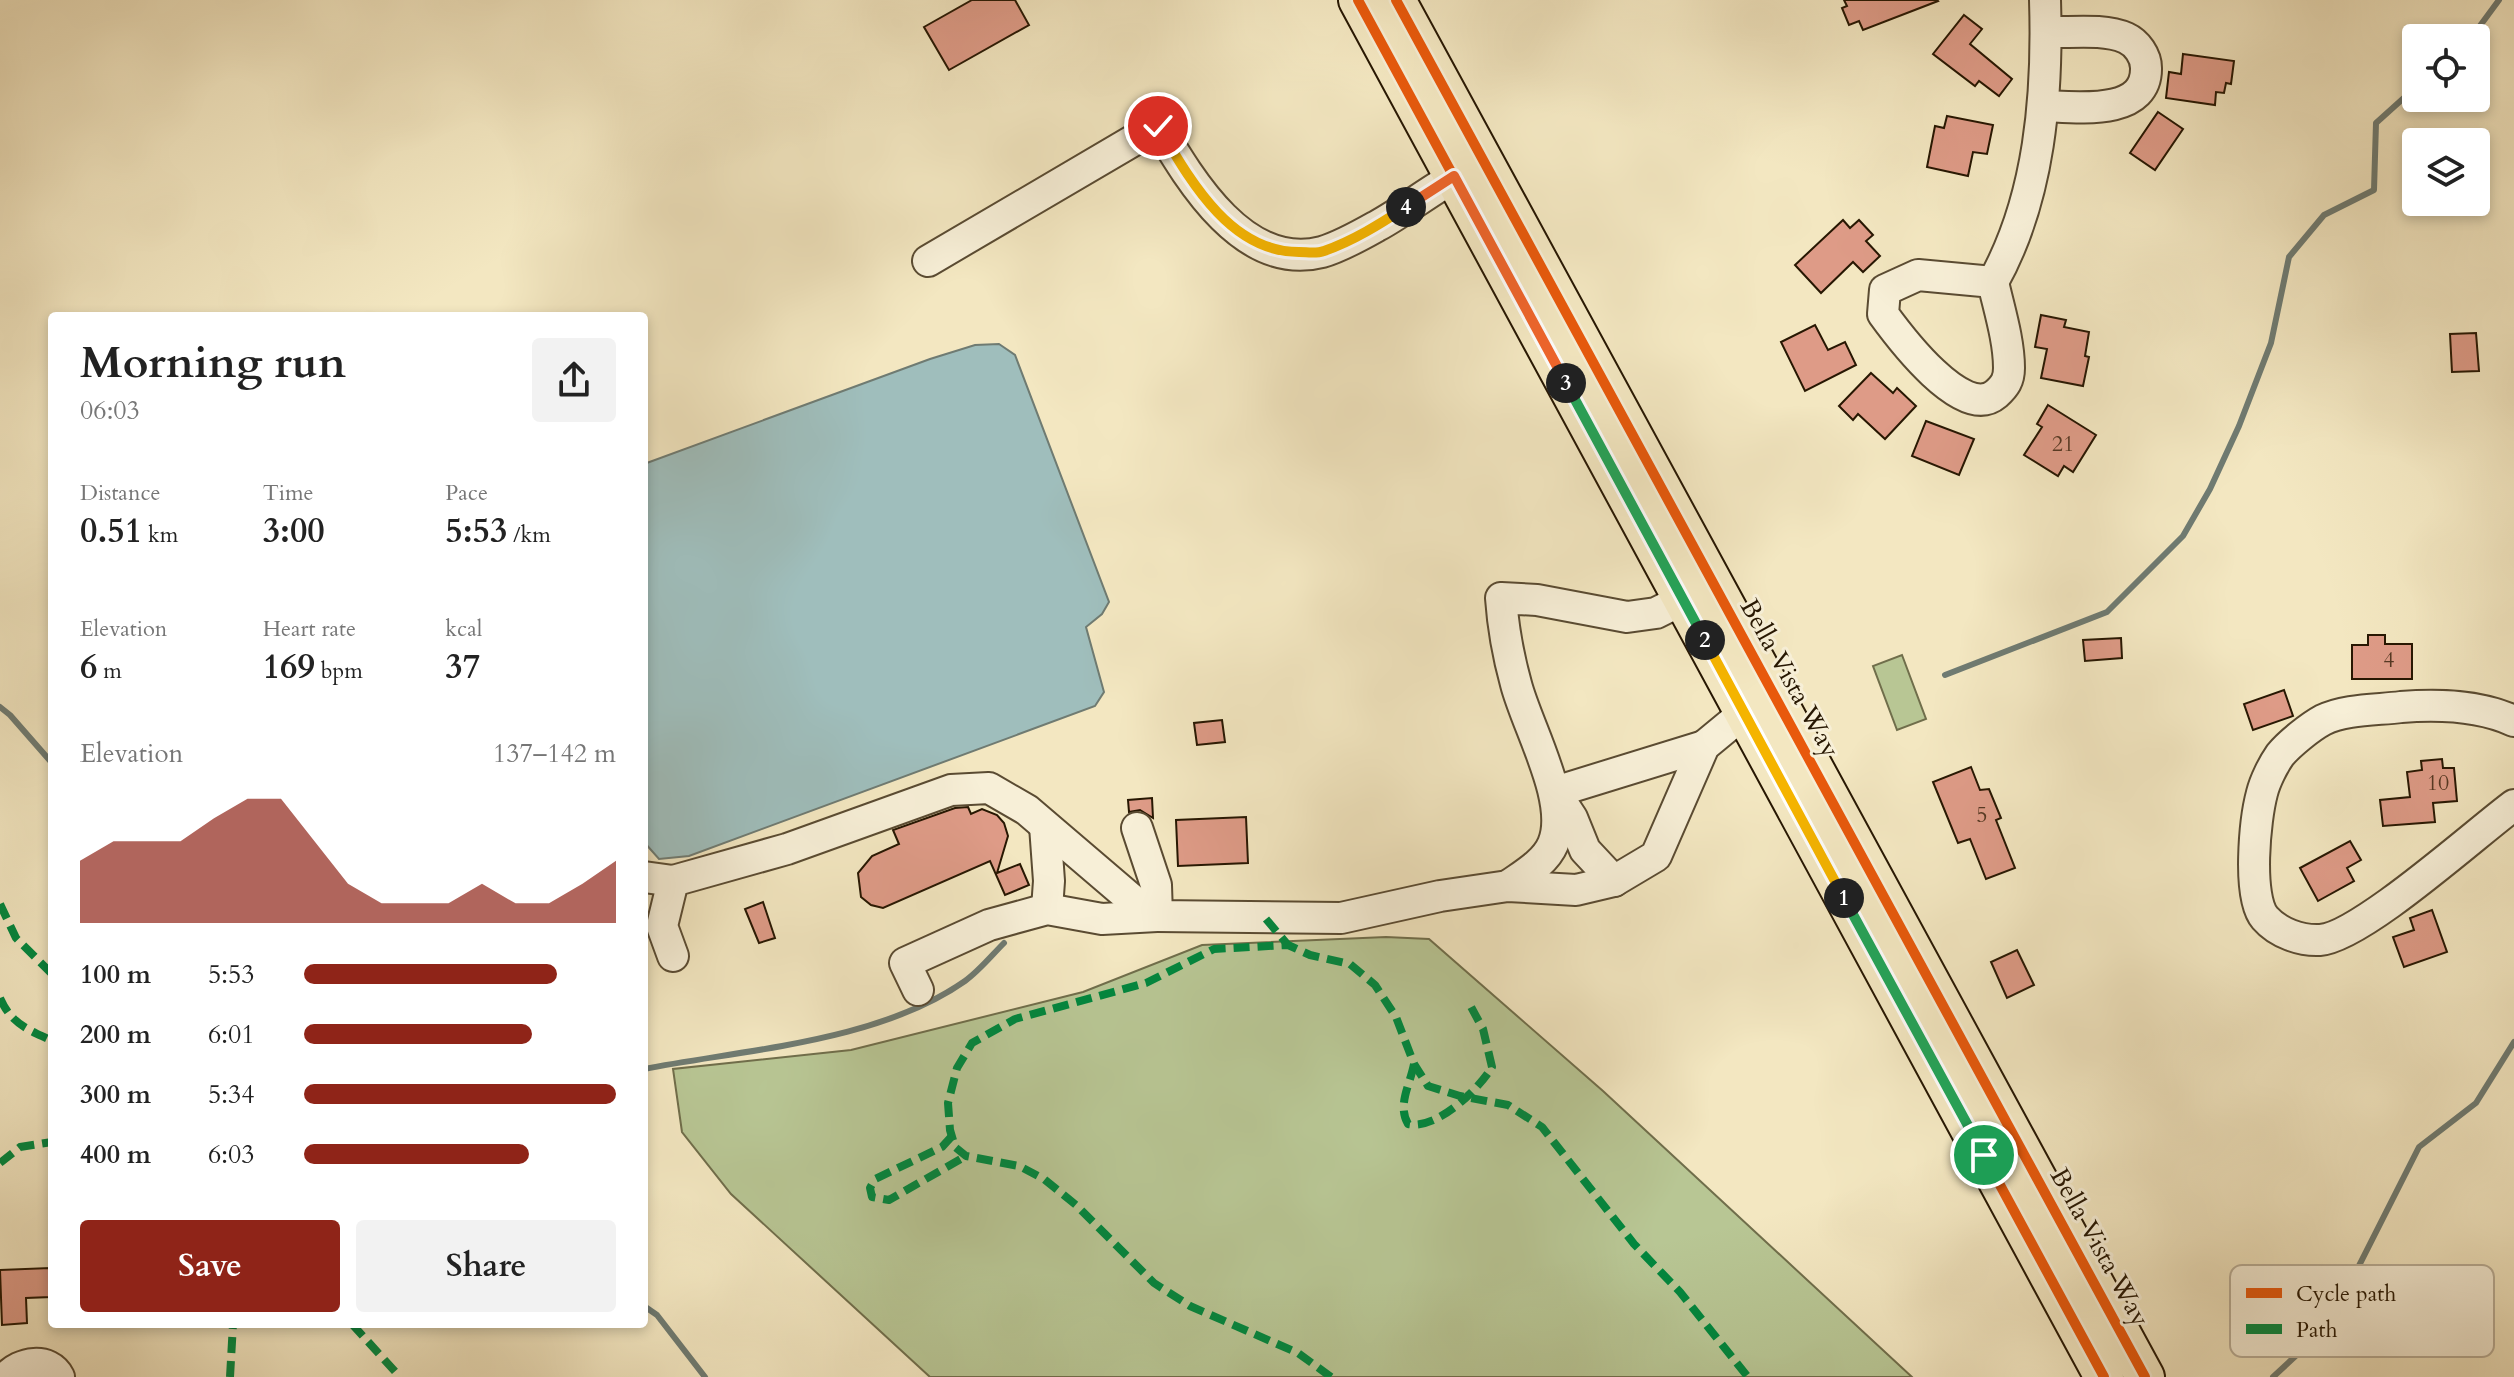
<!DOCTYPE html>
<html lang="en">
<head>
<meta charset="utf-8">
<style>
  :root { --surface:#fff; --page:#f2f2f2; --text:#222; --muted:#767676; --accent:#8f2418 }
  body { margin:0; font-family:Cardo,serif; background:var(--page); color:var(--text); height:100vh; display:flex; flex-direction:column; font-size:30px; white-space:nowrap }
  * { box-sizing:border-box; margin:0 }
  p { font-size:26px; color:var(--muted) }
  .icon { flex:none; width:44px; height:44px; fill:none; stroke:currentColor; stroke-width:2; stroke-linecap:round; stroke-linejoin:round }
  .map { position:relative; flex:1; overflow:hidden }
  .sheet { position:absolute; left:48px; top:312px; width:600px; height:1016px; display:flex; flex-direction:column; background:var(--surface); border-radius:8px; box-shadow:0 4px 12px #0003 }
  .sheet>* { flex:none }
  .controls { position:absolute; left:2402px; top:24px; display:grid; gap:16px }
  .controls a { display:grid; place-items:center; width:88px; height:88px; border-radius:8px; background:var(--surface); box-shadow:0 4px 12px #0003; font-size:40px }
  .pin { position:absolute; display:grid; place-items:center; width:68px; height:68px; color:#fff; margin:-34px; border:4px solid #fff; border-radius:50%; box-shadow:0 2px 8px #0007 }
  .km { position:absolute; width:40px; height:40px; margin:-20px; border-radius:50%; background:#222; color:#fff; font-size:22px; line-height:40px; text-align:center }
  .round { display:grid; place-items:center; flex:none; width:84px; height:84px; border-radius:8px; background:var(--page) }
  .overview { display:flex; align-items:center; justify-content:space-between; height:136px; padding:0 32px }
  h1 { font-size:44px; font-weight:800; line-height:60px }
  .metrics { display:grid; grid-template-columns:repeat(3,1fr); gap:12px; height:136px; padding:8px 32px }
  .metrics div { display:grid; align-content:center }
  .metrics b { font-size:34px; font-weight:800 }
  .metrics small { font-size:22px; font-weight:400 }
  .metrics p { font-size:22px }
  .chart { height:224px; padding:16px 32px }
  .chart p { display:flex; justify-content:space-between }
  .chart svg { width:100%; height:144px; margin-top:8px; fill:var(--accent); opacity:.7 }
  .primary-button { display:flex; gap:16px; margin-top:auto; padding:16px 32px }
  .primary-button a { flex:1; height:92px; border-radius:8px; background:var(--accent); color:#fff; font-size:32px; font-weight:800; line-height:92px; text-align:center }
  .primary-button a+a { background:var(--page); color:var(--text) }
  ul { padding:0 32px; list-style:none; font-size:26px }
  li { display:grid; grid-template-columns:128px 96px 1fr; align-items:center; height:60px }
  li i { height:20px; border-radius:10px; background:var(--accent) }
  .map>svg:first-child { display:block }
  .green { fill:#b8c694; stroke:#706e4b; stroke-width:2 }
  .water { fill:#9fbebc; stroke:#6f7b72; stroke-width:2 }
  .lines { fill:none; stroke-linecap:round; stroke-linejoin:round }
  .stream { stroke:#6f7b72; stroke-width:6 }
  .building { fill:#de9b87; stroke:#271702; stroke-width:2 }
  .minor-casing { stroke:#5a4b32; stroke-width:34 }
  .major-casing { stroke:#271702; stroke-width:42 }
  .minor { stroke:#f7efd7; stroke-width:30 }
  .major { stroke:#f3e7c1; stroke-width:38 }
  .quiet { stroke:#00873e; stroke-width:8; stroke-dasharray:16 8; stroke-linecap:butt }
  .cycleway-casing { stroke:#f7efd7; stroke-width:15 }
  .cycleway { stroke:#e8590c; stroke-width:10 }
  .split-1-casing { stroke:#fff; stroke-width:16 }
  .split-2-casing { stroke:#fff; stroke-width:16 }
  .split-3-casing { stroke:#fff; stroke-width:16 }
  .split-4-casing { stroke:#fff; stroke-width:16 }
  .split-5-casing { stroke:#fff; stroke-width:16 }
  .split-1 { stroke:#22a559; stroke-width:10 }
  .split-2 { stroke:#f5b400; stroke-width:10 }
  .split-3 { stroke:#22a559; stroke-width:10 }
  .split-4 { stroke:#f0652b; stroke-width:10 }
  .split-5 { stroke:#f5b400; stroke-width:10 }
  .labels { text-anchor:middle; dominant-baseline:central; stroke-width:6; stroke-linejoin:round; paint-order:stroke }
  .number-label { font-size:22px; fill:#553823 }
  .street-label { font-size:26px; fill:#271702; stroke:#f7efd7 }
  .key { fill:#f7efd7; stroke:#b9ae97; stroke-width:2 }
  .key-label { font-size:22px; fill:#271702 }
</style>
</head>
<body>
<div class="map">
<svg width="2514" height="1377" viewBox="0 0 2514 1377">
  <rect width="100%" height="100%" fill="#f3e7c1"/>
  <filter id="stains"><feTurbulence type="fractalNoise" baseFrequency=".0025" numOctaves="4"/><feColorMatrix values="0 0 0 0 .2 0 0 0 0 .09 0 0 0 0 .02 0 0 0 .5 -.17"/></filter>
  <radialGradient id="worn" r=".72"><stop offset=".6" stop-color="#630" stop-opacity="0"/><stop offset="1" stop-color="#630" stop-opacity=".3"/></radialGradient>
  <g class="green">
    <path d="M 1902,655 L 1926,719 L 1897,730 L 1873,666 Z"/>
    <path d="M 1386,937 L 1429,939 L 1603,1091 L 1912,1377 L 930,1377 L 731,1194 L 682,1132 L 673,1069 L 851,1050 L 1083,992 L 1202,945 Z"/>
  </g>
  <path class="water" d="M 999,344 L 1015,355 L 1109,602 L 1102,614 L 1086,627 L 1104,692 L 1095,706 L 689,856 L 659,859 L 644,842 L 644,464 L 930,359 L 975,345 Z"/>
  <g class="lines">
    <g class="stream">
      <path d="M 2471,38 L 2499,0"/>
      <path d="M 1945,675 L 2107,612 L 2183,536 L 2210,489 L 2239,426 L 2271,343 L 2289,257 L 2324,215 L 2374,190 L 2376,123 L 2416,87"/>
      <path d="M 0,707 L 10,715 L 52,763"/>
      <path d="M 644,1069 C 747,1049 878,1042 965,981 C 979,971 992,955 1004,943"/>
      <path d="M 644,1306 L 657,1315 L 705,1377"/>
      <path d="M 2273,1377 L 2329,1325 L 2419,1147 L 2476,1103 L 2514,1042"/>
    </g>
  </g>
  <g class="building">
    <path d="M 972,0 L 1015,0 L 1029,25 L 949,70 L 924,27 Z"/>
    <path d="M 1844,0 L 1937,0 L 1938,1 L 1863,30 L 1859,21 L 1849,25 L 1842,8 L 1847,6 Z"/>
    <path d="M 1964,15 L 1982,29 L 1970,44 L 2012,79 L 1999,96 L 1979,81 L 1975,86 L 1933,54 Z"/>
    <path d="M 2183,54 L 2234,61 L 2231,84 L 2226,83 L 2224,93 L 2216,92 L 2215,105 L 2166,98 L 2169,72 L 2181,74 Z"/>
    <path d="M 2158,112 L 2183,129 L 2155,170 L 2130,153 Z"/>
    <path d="M 1947,116 L 1993,125 L 1987,154 L 1973,152 L 1968,176 L 1927,167 L 1935,126 L 1944,128 Z"/>
    <path d="M 1843,220 L 1850,228 L 1859,220 L 1873,235 L 1866,241 L 1880,256 L 1863,272 L 1853,262 L 1821,293 L 1795,265 Z"/>
    <path d="M 2041,315 L 2066,320 L 2064,327 L 2089,332 L 2085,356 L 2089,357 L 2083,386 L 2041,378 L 2047,349 L 2035,347 Z"/>
    <path d="M 1815,325 L 1828,350 L 1845,342 L 1856,365 L 1805,391 L 1781,342 Z"/>
    <path d="M 2476,333 L 2479,371 L 2452,372 L 2450,334 Z"/>
    <path d="M 1871,373 L 1893,393 L 1897,388 L 1916,406 L 1885,439 L 1858,414 L 1853,420 L 1839,406 Z"/>
    <path d="M 2048,405 L 2096,435 L 2073,472 L 2064,466 L 2058,476 L 2024,455 L 2042,427 L 2037,424 Z"/>
    <path d="M 1926,421 L 1974,439 L 1959,475 L 1912,456 Z"/>
    <path d="M 2368,635 L 2385,635 L 2385,644 L 2412,644 L 2412,679 L 2352,679 L 2352,645 L 2368,645 Z"/>
    <path d="M 2121,638 L 2122,658 L 2085,661 L 2083,640 Z"/>
    <path d="M 2284,690 L 2293,716 L 2253,730 L 2244,704 Z"/>
    <path d="M 1222,720 L 1225,742 L 1197,745 L 1194,723 Z"/>
    <path d="M 2442,759 L 2443,768 L 2454,768 L 2457,801 L 2433,803 L 2435,822 L 2383,826 L 2380,800 L 2410,797 L 2407,772 L 2422,770 L 2421,761 Z"/>
    <path d="M 1971,767 L 1980,790 L 1989,789 L 2001,818 L 1996,820 L 2015,868 L 1986,879 L 1970,839 L 1958,843 L 1933,782 Z"/>
    <path d="M 1152,798 L 1153,818 L 1140,810 L 1129,812 L 1128,800 Z"/>
    <path d="M 968,807 L 971,814 L 982,809 L 997,815 L 1004,823 L 1008,836 L 997,873 L 1020,864 L 1029,885 L 1005,895 L 990,861 L 883,908 L 871,905 L 861,897 L 858,873 L 872,856 L 899,844 L 893,830 L 955,808 Z"/>
    <path d="M 1246,817 L 1248,863 L 1178,866 L 1176,820 Z"/>
    <path d="M 2350,841 L 2361,860 L 2347,868 L 2354,881 L 2318,901 L 2300,868 Z"/>
    <path d="M 763,902 L 775,938 L 759,943 L 745,909 Z"/>
    <path d="M 2432,910 L 2447,952 L 2404,967 L 2393,937 L 2414,930 L 2410,918 Z"/>
    <path d="M 2017,950 L 2034,985 L 2007,998 L 1991,962 Z"/>
    <path d="M 50,1268 L 51,1297 L 26,1298 L 27,1323 L 2,1325 L 0,1270 Z"/>
  </g>
  <g class="lines">
    <defs>
      <g id="minor">
        <path d="M 2043,106 C 2075,107 2147,117 2146,68 C 2146,56 2137,43 2126,38 C 2103,28 2070,33 2046,32"/>
        <path d="M 928,261 L 1158,126 C 1190,180 1244,272 1322,252 C 1340,247 1361,235 1377,226 C 1410,208 1438,183 1472,169"/>
        <path d="M 1918,275 L 1993,282 C 1999,309 2009,340 2009,368 C 2009,380 2005,386 1996,394 C 1963,422 1899,336 1883,314 L 1885,290 Z"/>
        <path d="M 1993,282 C 2040,198 2048,95 2045,0"/>
        <path d="M 2514,721 C 2479,705 2439,704 2401,707 C 2377,710 2345,709 2323,720 C 2310,727 2289,744 2280,755 C 2273,765 2265,781 2262,793 C 2255,819 2247,897 2265,918 C 2278,933 2301,941 2320,940 C 2361,937 2476,833 2514,805"/>
        <path d="M 1045,826 L 1049,881 L 1047,909"/>
        <path d="M 644,877 L 673,881"/>
        <path d="M 1614,881 L 1585,850 L 1572,818 L 1555,792 L 1704,746"/>
        <path d="M 1508,886 C 1523,875 1545,863 1553,844 C 1571,802 1527,727 1516,684 C 1508,655 1503,627 1501,598 L 1537,600 L 1627,617 L 1656,613 L 1684,599"/>
        <path d="M 673,956 L 662,926 L 673,881 L 787,849 L 951,790 L 989,788 L 1027,810 L 1137,904 L 1157,916 L 1341,918 L 1440,896 L 1508,886 L 1576,890 L 1614,881 L 1656,856 L 1704,746 L 1744,713"/>
        <path d="M 918,990 L 905,963 L 989,925 L 1047,909 L 1102,919 L 1157,916 L 1156,885 L 1137,828"/>
        <path d="M 7,1377 C 20,1362 49,1357 59,1377"/>
      </g>
      <g id="major">
        <path d="M 1358,0 L 2104,1377"/>
        <path d="M 1396,0 L 2145,1377"/>
      </g>
    </defs>
    <use href="#minor" class="minor-casing"/>
    <use href="#major" class="major-casing"/>
    <use href="#minor" class="minor"/>
    <use href="#major" class="major"/>
    <g class="quiet">
      <path d="M 0,904 L 16,938 L 52,974"/>
      <path d="M 1266,919 L 1288,945"/>
      <path d="M 0,998 C 12,1025 28,1029 52,1041"/>
      <path d="M 1414,1064 C 1410,1085 1397,1105 1408,1124 C 1437,1130 1478,1090 1492,1067 L 1483,1029 L 1470,1005"/>
      <path d="M 952,1136 L 942,1147 L 875,1179 L 870,1188 L 872,1197 L 889,1200 L 966,1156"/>
      <path d="M 0,1163 L 20,1147 L 52,1142"/>
      <path d="M 352,1324 L 400,1377"/>
      <path d="M 230,1377 L 233,1324"/>
      <path d="M 1331,1377 L 1298,1353 L 1190,1306 L 1154,1283 L 1076,1205 L 1044,1179 L 1019,1166 L 966,1156 L 955,1147 L 950,1130 L 948,1103 L 957,1068 L 972,1043 L 1015,1019 L 1146,983 L 1214,949 L 1288,945 L 1310,955 L 1350,964 L 1375,985 L 1396,1017 L 1414,1064 L 1428,1086 L 1460,1096 L 1508,1105 L 1542,1127 L 1634,1244 L 1680,1292 L 1748,1377"/>
    </g>
    <defs>
      <g id="cycleway">
        <path d="M 1358,0 L 2104,1377"/>
        <path d="M 1396,0 L 2145,1377"/>
      </g>
    </defs>
    <use href="#cycleway" class="cycleway-casing"/>
    <use href="#cycleway" class="cycleway"/>
  </g>
  <g class="lines">
    <defs>
      <path id="split-1" d="M 1844,898 L 1984,1155"/>
      <path id="split-2" d="M 1705,640 L 1844,898"/>
      <path id="split-3" d="M 1566,383 L 1705,640"/>
      <path id="split-4" d="M 1406,207 L 1454,176 L 1566,383"/>
      <path id="split-5" d="M 1158,126 C 1189,178 1229,252 1299,252 C 1307,252 1316,254 1324,251 C 1353,241 1380,224 1406,207"/>
    </defs>
    <use href="#split-1" class="split-1-casing"/>
    <use href="#split-2" class="split-2-casing"/>
    <use href="#split-3" class="split-3-casing"/>
    <use href="#split-4" class="split-4-casing"/>
    <use href="#split-5" class="split-5-casing"/>
    <use href="#split-1" class="split-1"/>
    <use href="#split-2" class="split-2"/>
    <use href="#split-3" class="split-3"/>
    <use href="#split-4" class="split-4"/>
    <use href="#split-5" class="split-5"/>
  </g>
  <g class="labels">
    <g class="number-label">
      <text x="2063" y="444">21</text>
      <text x="2389" y="660">4</text>
      <text x="2438" y="783">10</text>
      <text x="1982" y="815">5</text>
    </g>
    <g class="street-label">
      <text transform="translate(1790 678) rotate(61)">Bella Vista Way</text>
      <text transform="translate(2100 1247) rotate(61)">Bella Vista Way</text>
    </g>
  </g>
  <rect x="2230" y="1265" width="264" height="92" rx="12" class="key"/>
  <rect x="2246" y="1288" width="36" height="10" fill="#e8590c"/>
  <rect x="2246" y="1324" width="36" height="10" fill="#00873e"/>
  <g class="key-label">
    <text x="2296" y="1301">Cycle path</text>
    <text x="2296" y="1337">Path</text>
  </g>
  <rect width="100%" height="100%" filter="url(#stains)"/>
  <rect width="100%" height="100%" fill="url(#worn)"/>
</svg>
<div class="controls">
<a><svg class="icon" aria-label="locate" viewBox="0 0 24 24"><circle cx="12" cy="12" r="6"/><path d="M12 2v4M12 18v4M2 12h4M18 12h4"/></svg></a>
<a><svg class="icon" aria-label="layers" viewBox="0 0 24 24"><path d="M12 4l9 5-9 5-9-5zM3 14l9 5 9-5"/></svg></a>
</div>
<div class="pin" style="left:1984px;top:1155px;background:#1e9e55"><svg class="icon" aria-label="arrive" viewBox="0 0 24 24"><path d="M6 21V4h12l-3 4 3 4H6"/></svg></div>
<div class="pin" style="left:1158px;top:126px;background:#d93025"><svg class="icon" aria-label="check" viewBox="0 0 24 24"><path d="M5 12l5 5 9-10"/></svg></div>
<b class="km" style="left:1844px;top:898px">1</b>
<b class="km" style="left:1705px;top:640px">2</b>
<b class="km" style="left:1566px;top:383px">3</b>
<b class="km" style="left:1406px;top:207px">4</b>
<section class="sheet">
<div class="overview"><div><h1>Morning run</h1><p>06:03</p></div><a class="round"><svg class="icon" aria-label="share" viewBox="0 0 24 24"><path d="M12 15V3M7 8l5-5 5 5M5 13v7h14v-7"/></svg></a></div>
<div class="metrics">
<div><p>Distance</p><b>0.51<small> km</small></b></div>
<div><p>Time</p><b>3:00</b></div>
<div><p>Pace</p><b>5:53<small> /km</small></b></div>
</div>
<div class="metrics">
<div><p>Elevation</p><b>6<small> m</small></b></div>
<div><p>Heart rate</p><b>169<small> bpm</small></b></div>
<div><p>kcal</p><b>37</b></div>
</div>
<div class="chart"><p><span>Elevation</span>137–142 m</p>
<svg viewBox="0 0 160 44" preserveAspectRatio="none"><path d="M0 44V25L10 19L20 19L30 19L40 12L50 6L60 6L70 19L80 32L90 38L100 38L110 38L120 32L130 38L140 38L150 32L160 25V44z"/></svg>
</div>
<ul>
<li><b>100 m</b>5:53<i style="width:81%"></i></li>
<li><b>200 m</b>6:01<i style="width:73%"></i></li>
<li><b>300 m</b>5:34<i style="width:100%"></i></li>
<li><b>400 m</b>6:03<i style="width:72%"></i></li>
</ul>
<div class="primary-button"><a>Save</a><a>Share</a></div>
</section>
</div>
</body>
</html>
